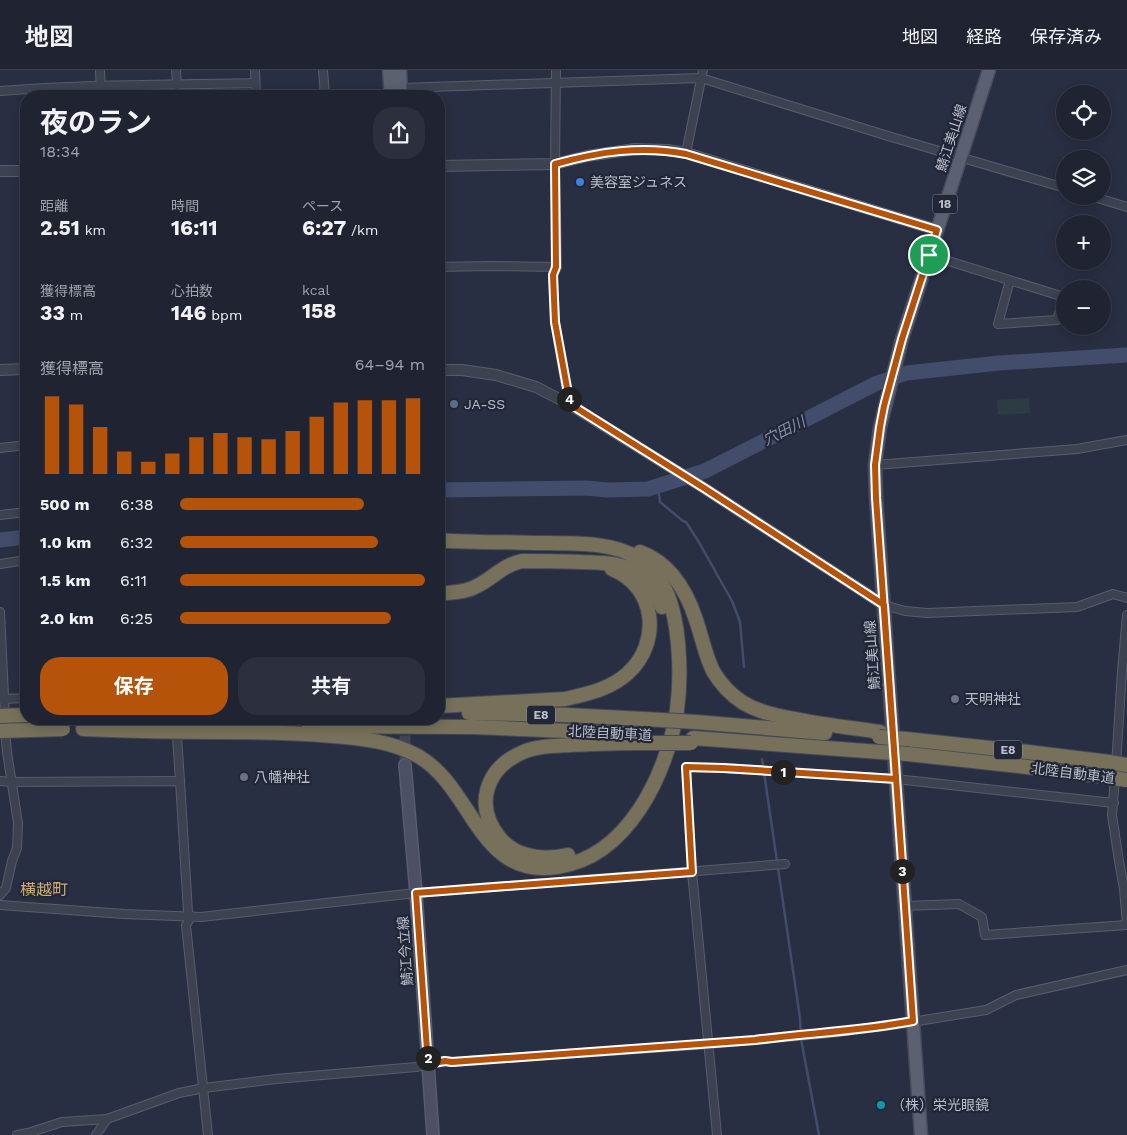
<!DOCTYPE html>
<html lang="ja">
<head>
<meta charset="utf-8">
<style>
  :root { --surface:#1f2332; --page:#2c2f3e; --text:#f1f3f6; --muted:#a1a4ac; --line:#3c404d; --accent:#b45309 }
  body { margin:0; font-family:"Work Sans","Noto Sans JP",sans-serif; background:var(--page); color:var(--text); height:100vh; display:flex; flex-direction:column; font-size:19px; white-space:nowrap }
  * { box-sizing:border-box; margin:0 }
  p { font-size:16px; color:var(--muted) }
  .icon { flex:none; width:28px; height:28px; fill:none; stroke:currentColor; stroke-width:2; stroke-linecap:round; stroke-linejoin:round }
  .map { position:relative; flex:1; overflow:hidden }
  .sheet { position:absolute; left:20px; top:20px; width:425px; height:635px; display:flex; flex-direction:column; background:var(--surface); border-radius:20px; box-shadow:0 2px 12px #0003,0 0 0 1px var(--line) }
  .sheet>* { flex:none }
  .buttons { position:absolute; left:1056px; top:15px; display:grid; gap:10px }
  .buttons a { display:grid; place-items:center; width:55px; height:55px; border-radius:50%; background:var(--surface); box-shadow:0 2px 12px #0003,0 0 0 1px var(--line); font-size:25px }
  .pin { position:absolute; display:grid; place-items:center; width:42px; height:42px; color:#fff; margin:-21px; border:2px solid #fff; border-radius:50%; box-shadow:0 1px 5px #0007 }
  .km { position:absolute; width:25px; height:25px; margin:-12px; border-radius:50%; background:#222; color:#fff; font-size:14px; line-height:25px; text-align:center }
  .round { display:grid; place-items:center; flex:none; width:52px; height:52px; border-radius:20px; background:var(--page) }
  .overview { display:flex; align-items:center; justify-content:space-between; height:85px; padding:0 20px }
  h1 { font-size:28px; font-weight:700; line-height:38px }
  .metrics { display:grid; grid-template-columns:repeat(3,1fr); gap:8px; height:85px; padding:5px 20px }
  .metrics div { display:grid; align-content:center }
  .metrics b { font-size:21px; font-weight:700 }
  .metrics small { font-size:14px; font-weight:400 }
  .metrics p { font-size:14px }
  .chart { height:140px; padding:10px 20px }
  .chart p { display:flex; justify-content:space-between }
  .chart svg { width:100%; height:90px; margin-top:5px; stroke:var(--accent); stroke-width:6 }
  .cta { display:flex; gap:10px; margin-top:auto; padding:10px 20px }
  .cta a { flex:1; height:58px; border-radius:20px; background:var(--accent); color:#fff; font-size:20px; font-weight:700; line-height:58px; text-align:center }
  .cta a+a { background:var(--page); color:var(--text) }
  ul { padding:0 20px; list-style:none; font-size:16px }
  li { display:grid; grid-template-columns:80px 60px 1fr; align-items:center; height:38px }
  li i { height:12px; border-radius:6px; background:var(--accent) }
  header { display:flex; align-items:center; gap:30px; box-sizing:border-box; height:70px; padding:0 25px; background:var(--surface); border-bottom:1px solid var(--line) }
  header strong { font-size:24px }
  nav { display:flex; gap:28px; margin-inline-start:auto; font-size:18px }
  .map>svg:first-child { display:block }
  .green { fill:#2b3c43 }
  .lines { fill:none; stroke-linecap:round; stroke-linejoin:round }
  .stream { stroke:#424c6b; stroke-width:2.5 }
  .river { stroke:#424c6b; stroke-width:15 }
  .minor-tunnel { stroke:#3f4457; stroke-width:8; stroke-dasharray:8 4; stroke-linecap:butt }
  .secondary-tunnel { stroke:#3f4457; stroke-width:11; stroke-dasharray:11 5.5; stroke-linecap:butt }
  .minor-casing { stroke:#585d6c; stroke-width:10 }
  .tertiary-casing { stroke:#585d6c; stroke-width:12 }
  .secondary-casing { stroke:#585d6c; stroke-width:14 }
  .primary-casing { stroke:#474b5b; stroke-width:15 }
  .motorway-casing { stroke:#454a59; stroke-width:16 }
  .minor { stroke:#3d4251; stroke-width:8 }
  .tertiary { stroke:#3d4251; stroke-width:10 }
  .secondary { stroke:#4c5064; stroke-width:11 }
  .primary { stroke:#5b6171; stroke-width:12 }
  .motorway { stroke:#77715b; stroke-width:14 }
  .motorway-bridge-casing { stroke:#454a59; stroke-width:16; stroke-linecap:butt }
  .motorway-bridge { stroke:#77715b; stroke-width:14 }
  .route-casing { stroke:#fff; stroke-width:10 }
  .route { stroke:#b45309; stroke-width:6 }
  .shop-dot { fill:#3f7fe0; stroke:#222737; stroke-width:2 }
  .service-dot { fill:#5c6f8a; stroke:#222737; stroke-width:2 }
  .worship-dot { fill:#6b7280; stroke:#222737; stroke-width:2 }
  .culture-dot { fill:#0f9aa8; stroke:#222737; stroke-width:2 }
  .labels { text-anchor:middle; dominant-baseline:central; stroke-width:4.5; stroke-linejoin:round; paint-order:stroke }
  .shield { fill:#222737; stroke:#8c919f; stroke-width:1 }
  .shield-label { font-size:12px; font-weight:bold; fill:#babecb }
  .street-label { font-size:14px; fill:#babecb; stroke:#222737 }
  .poi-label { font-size:14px; fill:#babecb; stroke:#222737; text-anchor:start }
  .water-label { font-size:15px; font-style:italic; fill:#848fb0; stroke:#222737 }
  .quarter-label { font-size:16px; fill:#cfaa71; stroke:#222737 }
</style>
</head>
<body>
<header>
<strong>地図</strong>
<nav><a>地図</a><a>経路</a><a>保存済み</a></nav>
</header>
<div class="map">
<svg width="1127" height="1065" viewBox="0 0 1127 1065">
  <rect width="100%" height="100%" fill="#292f42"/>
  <path class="green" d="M 1029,328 L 1030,343 L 998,345 L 997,330 Z"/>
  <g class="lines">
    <g class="stream">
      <path d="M 658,416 L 660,432 L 683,451 L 686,452 L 700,474 L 732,531 L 740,552 L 744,597"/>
      <path d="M 762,689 L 800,948 L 801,969 L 819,1065"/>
    </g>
    <g class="river">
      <path d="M 439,420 L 586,418 L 607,420 L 648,419 L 705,401 L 877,313 L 907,303 L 999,293 L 1127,285"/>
      <path d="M 0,470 L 26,467"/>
    </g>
    <path class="minor-tunnel" d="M 175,649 L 176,664"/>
    <path class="secondary-tunnel" d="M 405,649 L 405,695"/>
    <defs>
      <g id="minor">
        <path d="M 100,0 L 101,26"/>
        <path d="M 176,0 L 177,15"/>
        <path d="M 255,0 L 256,26"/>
        <path d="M 323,0 L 325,26"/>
        <path d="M 556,0 L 555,94 L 557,197 L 553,205 L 555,252 L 569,334"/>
        <path d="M 401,18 L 701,8 L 888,66 L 1065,118"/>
        <path d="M 0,21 C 85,14 170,15 255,13"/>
        <path d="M 686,83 L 703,0"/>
        <path d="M 1091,126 L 1127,137"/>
        <path d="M 929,185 L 1064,227 L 1057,250 L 998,254 L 1010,210"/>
        <path d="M 439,197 L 489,196 L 557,197"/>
        <path d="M 0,378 L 26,375"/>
        <path d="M 875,395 L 1077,379 L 1127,370"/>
        <path d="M 0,445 L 26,442"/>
        <path d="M 0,494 L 26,490"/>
        <path d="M 884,535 L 905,541 L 927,543 L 1077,537 L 1113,524 L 1127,528"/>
        <path d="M 0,542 L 5,647"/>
        <path d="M 3,629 L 26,628"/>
        <path d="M 177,666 L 180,711"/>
        <path d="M 1116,695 L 1122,601 L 1127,545"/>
        <path d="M 1115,707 L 1112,745 L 1119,791 L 1124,819 L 1127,855"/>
        <path d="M 0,711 L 11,712 L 180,711 L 188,842 L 191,847"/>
        <path d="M 0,825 L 6,818 L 12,791 L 17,778 L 18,753 L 7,682 L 5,659"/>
        <path d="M 0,835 L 124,844 L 201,847 L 416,823 L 785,794"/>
        <path d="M 905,836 L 959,834 L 982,847 L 985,865 L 1127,855"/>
        <path d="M 191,847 L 186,855 L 208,1065"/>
        <path d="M 17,1065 L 28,1063 L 62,1052 L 107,1049 L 179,1023 L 204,1018 L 276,1009 L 416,997 L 445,991 L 452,992 L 709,974 L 830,963 L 899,954 L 986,940 L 1016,925 L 1127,900"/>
        <path d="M 96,1065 L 107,1049"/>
        <path d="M 717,1065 L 692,802 L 686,697 L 723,698 L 896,709 L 1114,733"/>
      </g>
      <g id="tertiary">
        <path d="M 439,96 L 555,94 L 587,86 L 635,79 L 667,80 L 686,83 L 937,160"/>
        <path d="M 0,101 L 26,101"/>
        <path d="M 0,300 L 26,299"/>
        <path d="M 439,300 L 462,300 L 496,305 L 536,317 L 569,334 L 704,418 L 884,535"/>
      </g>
      <path id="secondary" d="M 405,695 L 416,823 L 433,1065"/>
      <g id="primary">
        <path d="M 389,0 L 391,26"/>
        <path d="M 400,0 L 401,26"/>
        <path d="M 921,1065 L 876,427 L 875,395 L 880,357 L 902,269 L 989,0"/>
      </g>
      <g id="motorway">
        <path d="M 640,482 C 670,493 687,522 696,550 C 702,567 705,585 713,601 C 720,613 730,624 742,632 C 759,643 780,646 800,650 C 826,655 853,658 880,662"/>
        <path d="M 439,524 C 452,522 465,523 477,516 C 495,507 501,496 522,491 C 541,491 561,491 581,492 C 620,493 648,495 662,537"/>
        <path d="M 439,636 L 565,629 C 587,624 611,619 628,603 C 661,573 657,517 612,499"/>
        <path d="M 469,643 L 567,645 L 644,649"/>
        <path d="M 696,652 L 825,663"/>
        <path d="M 309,656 L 474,657 L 640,664"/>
        <path d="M 83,659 C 130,661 176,662 222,662 C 259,662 296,663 333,666 C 362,668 393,672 418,686 C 474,718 478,809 557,797 C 628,787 667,704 677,640 C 680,618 680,595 678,573 C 675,540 667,506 636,487 C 611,472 578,474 550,473 C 527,473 505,472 483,472 C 468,471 453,472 439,470"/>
        <path d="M 693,668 L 880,682"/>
        <path d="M 906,669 L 1028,682 L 1109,692"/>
        <path d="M 908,684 L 1027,697 L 1108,707"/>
        <path d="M 568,785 C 555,788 541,789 527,785 C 516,782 506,776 499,767 C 474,735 486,699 521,683 C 536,676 554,676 570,675 C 593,674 615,673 638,673"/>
      </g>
    </defs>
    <use href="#minor" class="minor-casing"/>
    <use href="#tertiary" class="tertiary-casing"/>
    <use href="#secondary" class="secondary-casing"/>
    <use href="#primary" class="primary-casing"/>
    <use href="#motorway" class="motorway-casing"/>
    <use href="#minor" class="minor"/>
    <use href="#tertiary" class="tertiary"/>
    <use href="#secondary" class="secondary"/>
    <use href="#primary" class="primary"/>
    <use href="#motorway" class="motorway"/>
    <defs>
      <g id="motorway-bridge">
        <path d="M 0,646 L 26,645"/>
        <path d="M 644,649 L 696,652"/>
        <path d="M 0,661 L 63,659"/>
        <path d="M 879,667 L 906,669"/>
        <path d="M 638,673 L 691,673"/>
        <path d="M 880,682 L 908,684"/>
        <path d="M 1109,692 L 1127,695"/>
        <path d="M 1108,707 L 1127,710"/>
      </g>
    </defs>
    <use href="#motorway-bridge" class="motorway-bridge-casing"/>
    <use href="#motorway-bridge" class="motorway-bridge"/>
  </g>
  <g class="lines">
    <defs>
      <path id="route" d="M 929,185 L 902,269 L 884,336 L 880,357 L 875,395 L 876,428 L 896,709 L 723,698 L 686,697 L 692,802 L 416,823 L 428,994 L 445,991 L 452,992 L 755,970 C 808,963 861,961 913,951 L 884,535 L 704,418 L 570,334 L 555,252 L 553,205 L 556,197 L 555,94 C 599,82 641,75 686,84 L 937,160 L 929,185"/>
    </defs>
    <use href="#route" class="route-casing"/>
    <use href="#route" class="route"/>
  </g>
  <circle class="shop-dot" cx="580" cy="112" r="5"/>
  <circle class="service-dot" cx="454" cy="334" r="5"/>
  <g class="worship-dot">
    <circle cx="955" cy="629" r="5"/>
    <circle cx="244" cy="707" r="5"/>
  </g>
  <circle class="culture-dot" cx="881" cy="1035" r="5"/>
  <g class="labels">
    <g class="shield">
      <rect x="932.5" y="124.5" width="25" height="19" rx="4"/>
      <rect x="527" y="635.5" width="28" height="19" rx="4"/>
      <rect x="994" y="670.5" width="28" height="19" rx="4"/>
    </g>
    <g class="shield-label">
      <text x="945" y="134">18</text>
      <text x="541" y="645">E8</text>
      <text x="1008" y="680">E8</text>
    </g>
    <g class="street-label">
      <text transform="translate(951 68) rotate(-72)">鯖江美山線</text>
      <text transform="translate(872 585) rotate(-94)">鯖江美山線</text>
      <text transform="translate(610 663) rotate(3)">北陸自動車道</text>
      <text transform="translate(1073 703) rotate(7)">北陸自動車道</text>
      <text transform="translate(405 881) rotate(-94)">鯖江今立線</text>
    </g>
    <g class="poi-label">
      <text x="590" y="112">美容室ジュネス</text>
      <text x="464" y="334">JA-SS</text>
      <text x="965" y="629">天明神社</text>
      <text x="254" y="707">八幡神社</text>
      <text x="891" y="1035">（株）栄光眼鏡</text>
    </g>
    <g class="water-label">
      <text transform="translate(784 361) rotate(-27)">穴田川</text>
    </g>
    <g class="quarter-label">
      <text x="44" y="819">横越町</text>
    </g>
  </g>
</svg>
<div class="buttons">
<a><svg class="icon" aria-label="locate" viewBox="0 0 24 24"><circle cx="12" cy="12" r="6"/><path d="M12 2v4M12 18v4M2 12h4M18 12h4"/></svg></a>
<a><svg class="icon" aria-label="layers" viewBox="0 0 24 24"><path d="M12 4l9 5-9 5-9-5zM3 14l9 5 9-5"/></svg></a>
<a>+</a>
<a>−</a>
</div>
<div class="pin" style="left:929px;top:185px;background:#1e9e55"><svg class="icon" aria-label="arrive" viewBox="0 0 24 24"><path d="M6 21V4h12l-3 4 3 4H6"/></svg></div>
<b class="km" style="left:783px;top:702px">1</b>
<b class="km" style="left:428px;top:988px">2</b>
<b class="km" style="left:902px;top:801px">3</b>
<b class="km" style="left:569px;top:329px">4</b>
<section class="sheet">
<div class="overview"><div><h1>夜のラン</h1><p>18:34</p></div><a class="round"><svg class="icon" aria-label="share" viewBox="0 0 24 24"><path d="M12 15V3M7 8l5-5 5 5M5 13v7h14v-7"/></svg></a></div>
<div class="metrics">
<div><p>距離</p><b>2.51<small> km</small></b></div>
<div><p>時間</p><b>16:11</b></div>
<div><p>ペース</p><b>6:27<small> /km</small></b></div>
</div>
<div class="metrics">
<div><p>獲得標高</p><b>33<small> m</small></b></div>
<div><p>心拍数</p><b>146<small> bpm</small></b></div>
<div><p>kcal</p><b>158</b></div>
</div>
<div class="chart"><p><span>獲得標高</span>64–94 m</p>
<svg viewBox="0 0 160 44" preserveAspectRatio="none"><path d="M5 44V6M15 44V10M25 44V21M35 44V33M45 44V38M55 44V34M65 44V26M75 44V24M85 44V26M95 44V27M105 44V23M115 44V16M125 44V9M135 44V8M145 44V8M155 44V7"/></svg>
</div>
<ul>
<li><b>500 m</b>6:38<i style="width:75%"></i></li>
<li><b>1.0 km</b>6:32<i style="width:81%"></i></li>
<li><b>1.5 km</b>6:11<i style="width:100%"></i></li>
<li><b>2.0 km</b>6:25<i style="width:86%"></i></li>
</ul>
<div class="cta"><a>保存</a><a>共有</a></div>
</section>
</div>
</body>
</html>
